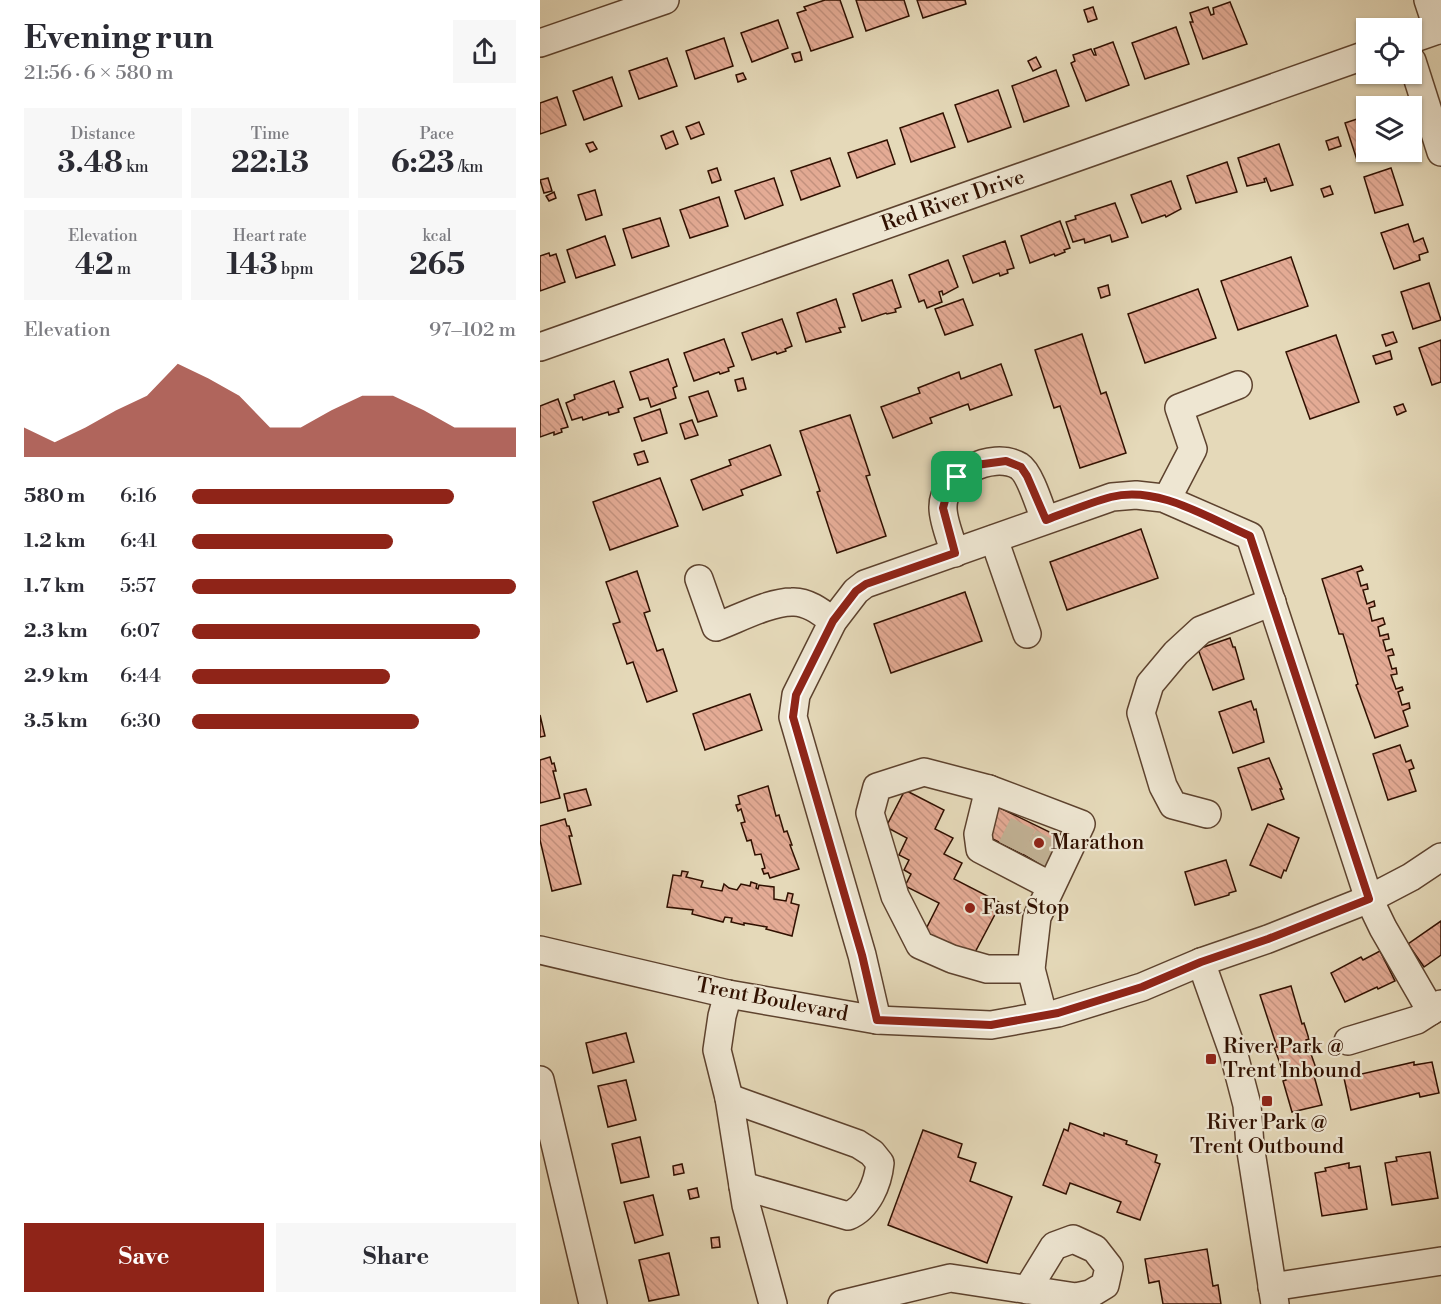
<!DOCTYPE html>
<html lang="en">
<head>
<meta charset="utf-8">
<style>
  :root { --surface:#fff; --page:#f7f7f7; --text:#2b2b33; --muted:#7c7c81; --accent:#8f2418 }
  body { margin:0; font-family:"Libre Bodoni",serif; background:var(--page); color:var(--text); height:100vh; display:flex; flex-direction:column; font-size:22px; white-space:nowrap }
  * { box-sizing:border-box; margin:0 }
  p { font-size:20px; color:var(--muted) }
  .icon { flex:none; width:33px; height:33px; fill:none; stroke:currentColor; stroke-width:2; stroke-linecap:round; stroke-linejoin:round }
  .map { position:relative; flex:1; overflow:hidden }
  .details { display:flex; flex-direction:column; background:var(--surface); width:540px }
  .details>* { flex:none }
  .controls { position:absolute; left:816px; top:18px; display:grid; gap:12px }
  .controls a { display:grid; place-items:center; width:66px; height:66px; border-radius:0px; background:var(--surface); box-shadow:0 2px 4px #0004; font-size:30px }
  .pin { position:absolute; display:grid; place-items:center; width:51px; height:51px; color:#fff; margin:-26px; border-radius:12px; box-shadow:0 3px 9px #0006 }
  .round { display:grid; place-items:center; flex:none; width:63px; height:63px; border-radius:0px; background:var(--page) }
  .headline { display:flex; align-items:center; justify-content:space-between; height:102px; padding:0 24px }
  h1 { font-size:33px; font-weight:700; line-height:45px }
  .stats { display:grid; grid-template-columns:repeat(3,1fr); gap:9px; height:102px; padding:6px 24px }
  .stats div { display:grid; align-content:center; border-radius:0px; background:var(--page); text-align:center }
  .stats b { font-size:30px; font-weight:700 }
  .stats small { font-size:16px; font-weight:400 }
  .stats p { font-size:16px }
  .chart { height:168px; padding:12px 24px }
  .chart p { display:flex; justify-content:space-between }
  .chart svg { width:100%; height:108px; margin-top:6px; fill:var(--accent); opacity:.7 }
  .button { display:flex; gap:12px; margin-top:auto; padding:12px 24px }
  .button a { flex:1; height:69px; border-radius:0px; background:var(--accent); color:#fff; font-size:24px; font-weight:700; line-height:69px; text-align:center }
  .button a+a { background:var(--page); color:var(--text) }
  ul { padding:0 24px; list-style:none; font-size:20px }
  li { display:grid; grid-template-columns:96px 72px 1fr; align-items:center; height:45px }
  li i { height:15px; border-radius:8px; background:var(--accent) }
  main { display:flex; flex:1; min-height:0 }
  .map>svg:first-child { display:block }
  .building { fill:url(#building-back-hatch); stroke:#301000; stroke-width:1.5 }
  .lines { fill:none; stroke-linecap:round; stroke-linejoin:round }
  .minor-tunnel { stroke:#c1b194; stroke-width:27; stroke-dasharray:27 14; stroke-linecap:butt }
  .minor-casing { stroke:#5d422e; stroke-width:30 }
  .minor { stroke:#eee6d2; stroke-width:27 }
  .route-casing { stroke:#fff; stroke-width:12 }
  .route { stroke:#8f2418; stroke-width:8 }
  .poi-dot { fill:#8f2418; stroke:#eee6d2; stroke-width:2 }
  .labels { text-anchor:middle; dominant-baseline:central; stroke-width:4.5; stroke-linejoin:round; paint-order:stroke }
  .street-label { font-size:21px; fill:#301000; stroke:#eee6d2 }
  .poi-label { font-size:21px; fill:#301000; stroke:#eee6d2; text-anchor:start }
</style>
</head>
<body>
<main>
<section class="details">
<div class="headline"><div><h1>Evening run</h1><p>21:56 · 6 × 580 m</p></div><a class="round"><svg class="icon" aria-label="share" viewBox="0 0 24 24"><path d="M12 15V3M7 8l5-5 5 5M5 13v7h14v-7"/></svg></a></div>
<div class="stats">
<div><p>Distance</p><b>3.48<small> km</small></b></div>
<div><p>Time</p><b>22:13</b></div>
<div><p>Pace</p><b>6:23<small> /km</small></b></div>
</div>
<div class="stats">
<div><p>Elevation</p><b>42<small> m</small></b></div>
<div><p>Heart rate</p><b>143<small> bpm</small></b></div>
<div><p>kcal</p><b>265</b></div>
</div>
<div class="chart"><p><span>Elevation</span>97–102 m</p>
<svg viewBox="0 0 160 44" preserveAspectRatio="none"><path d="M0 44V32L10 38L20 32L30 25L40 19L50 6L60 12L70 19L80 32L90 32L100 25L110 19L120 19L130 25L140 32L150 32L160 32V44z"/></svg>
</div>
<ul>
<li><b>580 m</b>6:16<i style="width:81%"></i></li>
<li><b>1.2 km</b>6:41<i style="width:62%"></i></li>
<li><b>1.7 km</b>5:57<i style="width:100%"></i></li>
<li><b>2.3 km</b>6:07<i style="width:89%"></i></li>
<li><b>2.9 km</b>6:44<i style="width:61%"></i></li>
<li><b>3.5 km</b>6:30<i style="width:70%"></i></li>
</ul>
<div class="button"><a>Save</a><a>Share</a></div>
</section>
<div class="map">
<svg width="901" height="1304" viewBox="0 0 901 1304">
  <defs>
    <pattern id="building-back-hatch" width="6" height="6" patternUnits="userSpaceOnUse" patternTransform="scale(1.5)"><rect width="6" height="6" fill="#e4ab95"/><path d="M-1 5l2 2M0 0l6 6M5-1l2 2" fill="none" stroke="#c4927f"/></pattern>
  </defs>
  <rect width="100%" height="100%" fill="#e5d9b9"/>
  <filter id="stains"><feTurbulence type="fractalNoise" baseFrequency=".00333" numOctaves="4"/><feColorMatrix values="0 0 0 0 .2 0 0 0 0 .09 0 0 0 0 .02 0 0 0 .5 -.17"/></filter>
  <radialGradient id="worn" r=".72"><stop offset=".6" stop-color="#630" stop-opacity="0"/><stop offset="1" stop-color="#630" stop-opacity=".3"/></radialGradient>
  <g class="building">
    <path d="M 285,0 L 300,0 L 313,37 L 271,51 L 257,13 L 266,10 L 264,7 Z"/>
    <path d="M 316,0 L 364,0 L 369,16 L 326,31 Z"/>
    <path d="M 377,0 L 425,0 L 426,4 L 383,18 Z"/>
    <path d="M 690,2 L 707,44 L 663,59 L 650,22 L 653,22 L 650,13 L 668,7 L 671,15 L 674,14 L 673,8 Z"/>
    <path d="M 553,7 L 557,19 L 548,22 L 544,10 Z"/>
    <path d="M 238,20 L 248,48 L 212,62 L 201,33 Z"/>
    <path d="M 636,27 L 649,64 L 605,79 L 592,43 Z"/>
    <path d="M 184,38 L 193,66 L 155,79 L 146,51 Z"/>
    <path d="M 573,42 L 589,85 L 546,101 L 531,63 L 535,61 L 533,55 L 551,49 L 554,55 L 556,55 L 554,49 Z"/>
    <path d="M 260,52 L 262,60 L 255,62 L 252,54 Z"/>
    <path d="M 496,57 L 501,67 L 493,71 L 488,61 Z"/>
    <path d="M 127,58 L 137,86 L 99,99 L 89,71 Z"/>
    <path d="M 516,70 L 529,106 L 484,122 L 472,86 Z"/>
    <path d="M 203,73 L 206,79 L 198,82 L 196,75 Z"/>
    <path d="M 72,77 L 82,106 L 44,120 L 33,91 Z"/>
    <path d="M 458,90 L 471,127 L 428,142 L 415,105 Z"/>
    <path d="M 17,97 L 26,125 L 0,134 L 0,103 Z"/>
    <path d="M 403,113 L 415,147 L 371,162 L 360,128 Z"/>
    <path d="M 826,116 L 826,152 L 844,152 L 817,160 L 805,123 Z"/>
    <path d="M 159,122 L 164,134 L 151,139 L 146,127 Z"/>
    <path d="M 133,131 L 138,144 L 126,149 L 121,136 Z"/>
    <path d="M 798,137 L 801,146 L 789,150 L 786,141 Z"/>
    <path d="M 347,140 L 355,164 L 317,178 L 308,153 Z"/>
    <path d="M 53,142 L 57,149 L 50,152 L 46,144 Z"/>
    <path d="M 739,144 L 753,185 L 731,191 L 726,178 L 724,179 L 725,182 L 707,186 L 698,158 Z"/>
    <path d="M 290,158 L 300,186 L 261,200 L 251,171 Z"/>
    <path d="M 687,162 L 697,192 L 656,203 L 647,176 Z"/>
    <path d="M 177,168 L 181,180 L 172,183 L 168,171 Z"/>
    <path d="M 851,168 L 863,205 L 835,213 L 824,177 Z"/>
    <path d="M 8,178 L 12,191 L 4,193 L 0,180 Z"/>
    <path d="M 234,178 L 243,205 L 205,219 L 195,191 Z"/>
    <path d="M 631,181 L 641,209 L 626,217 L 625,215 L 602,223 L 591,195 Z"/>
    <path d="M 790,186 L 793,194 L 784,197 L 781,189 Z"/>
    <path d="M 55,190 L 62,215 L 46,220 L 38,195 Z"/>
    <path d="M 14,192 L 16,198 L 9,201 L 6,196 Z"/>
    <path d="M 179,197 L 188,226 L 150,238 L 140,210 Z"/>
    <path d="M 575,203 L 588,237 L 572,242 L 570,235 L 545,243 L 544,239 L 533,242 L 526,222 L 536,219 L 535,216 Z"/>
    <path d="M 120,218 L 129,246 L 92,258 L 83,229 Z"/>
    <path d="M 520,221 L 530,248 L 524,250 L 525,252 L 515,256 L 514,254 L 490,263 L 481,236 Z"/>
    <path d="M 868,224 L 874,242 L 883,238 L 888,252 L 879,255 L 880,260 L 854,269 L 841,233 Z"/>
    <path d="M 65,236 L 75,265 L 36,278 L 27,250 Z"/>
    <path d="M 465,241 L 474,268 L 467,270 L 468,273 L 460,276 L 459,273 L 433,283 L 423,256 Z"/>
    <path d="M 9,253 L 10,256 L 16,254 L 25,282 L 0,291 L 0,256 Z"/>
    <path d="M 751,257 L 768,306 L 698,330 L 681,281 Z"/>
    <path d="M 408,260 L 418,287 L 403,295 L 402,291 L 399,292 L 402,302 L 387,308 L 384,300 L 379,302 L 369,275 Z"/>
    <path d="M 352,280 L 361,307 L 355,309 L 356,312 L 347,314 L 346,313 L 322,321 L 313,294 Z"/>
    <path d="M 889,283 L 901,320 L 873,329 L 861,292 Z"/>
    <path d="M 568,285 L 570,295 L 561,298 L 558,288 Z"/>
    <path d="M 658,289 L 676,338 L 605,363 L 588,314 Z"/>
    <path d="M 296,299 L 305,327 L 299,328 L 301,332 L 266,342 L 257,313 Z"/>
    <path d="M 423,299 L 433,325 L 405,335 L 395,309 Z"/>
    <path d="M 242,319 L 252,346 L 245,349 L 246,351 L 237,354 L 236,352 L 212,360 L 202,333 Z"/>
    <path d="M 853,332 L 857,342 L 846,346 L 842,335 Z"/>
    <path d="M 542,334 L 561,394 L 566,392 L 586,453 L 540,468 L 520,406 L 514,408 L 495,350 Z"/>
    <path d="M 796,335 L 819,402 L 770,419 L 746,352 Z"/>
    <path d="M 184,339 L 194,366 L 188,368 L 189,371 L 180,374 L 179,372 L 154,381 L 144,353 Z"/>
    <path d="M 901,340 L 901,382 L 892,385 L 879,348 Z"/>
    <path d="M 850,351 L 852,359 L 836,364 L 833,356 Z"/>
    <path d="M 128,359 L 137,386 L 133,388 L 136,398 L 111,407 L 108,398 L 100,400 L 90,372 Z"/>
    <path d="M 461,364 L 472,395 L 430,410 L 428,404 L 390,418 L 392,423 L 353,438 L 341,407 L 380,393 L 378,388 L 419,372 L 421,379 Z"/>
    <path d="M 203,378 L 206,389 L 198,391 L 195,380 Z"/>
    <path d="M 74,381 L 83,407 L 78,409 L 79,412 L 69,415 L 68,412 L 43,420 L 42,417 L 32,420 L 26,403 L 35,399 L 34,395 Z"/>
    <path d="M 168,391 L 177,416 L 158,422 L 149,397 Z"/>
    <path d="M 18,399 L 28,427 L 21,429 L 22,432 L 14,435 L 14,432 L 0,437 L 0,406 Z"/>
    <path d="M 863,404 L 866,411 L 857,415 L 854,407 Z"/>
    <path d="M 120,409 L 127,433 L 102,441 L 94,418 Z"/>
    <path d="M 310,415 L 330,475 L 326,476 L 346,536 L 297,553 L 277,492 L 280,491 L 260,431 Z"/>
    <path d="M 152,420 L 158,435 L 145,439 L 140,424 Z"/>
    <path d="M 230,445 L 241,475 L 201,490 L 203,495 L 163,510 L 151,480 L 191,465 L 189,460 Z"/>
    <path d="M 104,451 L 108,462 L 98,465 L 94,454 Z"/>
    <path d="M 120,478 L 138,526 L 70,550 L 53,502 Z"/>
    <path d="M 601,529 L 618,578 L 527,610 L 510,562 Z"/>
    <path d="M 821,566 L 823,570 L 817,572 L 821,586 L 827,584 L 828,589 L 823,590 L 827,604 L 834,601 L 835,606 L 829,608 L 832,621 L 843,618 L 845,624 L 838,627 L 840,636 L 848,634 L 849,639 L 843,640 L 846,651 L 852,649 L 854,655 L 848,656 L 852,669 L 856,668 L 857,674 L 851,675 L 856,689 L 862,687 L 863,690 L 858,692 L 862,705 L 869,703 L 870,708 L 863,711 L 868,726 L 835,738 L 816,685 L 818,684 L 803,634 L 799,634 L 782,579 Z"/>
    <path d="M 97,571 L 110,611 L 104,613 L 117,651 L 123,649 L 137,691 L 107,702 L 93,662 L 87,664 L 73,624 L 80,622 L 66,582 Z"/>
    <path d="M 425,592 L 442,641 L 351,673 L 334,624 Z"/>
    <path d="M 690,638 L 693,647 L 695,647 L 704,679 L 673,690 L 658,649 Z"/>
    <path d="M 210,694 L 222,730 L 165,750 L 153,714 Z"/>
    <path d="M 711,701 L 714,710 L 716,709 L 724,742 L 693,753 L 679,712 Z"/>
    <path d="M 0,715 L 5,736 L 0,737 Z"/>
    <path d="M 860,745 L 866,762 L 871,760 L 874,768 L 869,770 L 876,791 L 848,800 L 833,754 Z"/>
    <path d="M 10,757 L 12,764 L 14,763 L 16,771 L 13,771 L 20,798 L 0,803 L 0,760 Z"/>
    <path d="M 729,758 L 742,789 L 740,789 L 744,799 L 712,810 L 698,768 Z"/>
    <path d="M 228,786 L 236,816 L 239,815 L 244,832 L 247,831 L 252,845 L 250,845 L 259,869 L 230,878 L 228,873 L 224,874 L 222,869 L 225,868 L 221,854 L 215,855 L 211,840 L 207,841 L 201,823 L 205,822 L 201,809 L 198,811 L 196,805 L 200,804 L 198,796 Z"/>
    <path d="M 46,789 L 51,805 L 28,811 L 24,794 Z"/>
    <path d="M 365,790 L 404,810 L 395,829 L 413,838 L 404,854 L 422,863 L 414,879 L 461,903 L 432,958 L 384,933 L 399,903 L 365,886 L 371,874 L 364,870 L 369,860 L 359,855 L 367,838 L 346,827 Z"/>
    <path d="M 458,807 L 526,840 L 512,869 L 445,835 Z"/>
    <path d="M 25,819 L 27,826 L 29,826 L 32,836 L 29,836 L 41,884 L 12,891 L 0,840 L 0,826 Z"/>
    <path d="M 728,824 L 759,838 L 746,871 L 744,870 L 741,878 L 710,865 Z"/>
    <path d="M 686,860 L 696,891 L 689,893 L 689,895 L 655,905 L 645,872 Z"/>
    <path d="M 142,871 L 148,872 L 146,877 L 163,881 L 161,887 L 182,891 L 184,884 L 189,888 L 197,890 L 201,884 L 210,886 L 211,882 L 217,884 L 216,888 L 218,889 L 219,885 L 234,887 L 234,899 L 246,901 L 248,893 L 253,894 L 251,903 L 259,905 L 252,936 L 226,929 L 227,927 L 204,923 L 204,925 L 191,922 L 192,918 L 185,917 L 183,922 L 152,914 L 153,910 L 127,907 L 133,875 L 141,876 Z"/>
    <path d="M 901,921 L 901,955 L 884,967 L 868,944 Z"/>
    <path d="M 840,951 L 855,981 L 838,989 L 837,987 L 805,1002 L 791,973 L 821,957 L 823,960 Z"/>
    <path d="M 751,986 L 762,1024 L 764,1023 L 769,1039 L 766,1040 L 777,1071 L 773,1072 L 782,1105 L 752,1112 L 743,1081 L 746,1080 L 734,1047 L 737,1047 L 720,995 Z"/>
    <path d="M 86,1033 L 94,1062 L 53,1073 L 46,1043 Z"/>
    <path d="M 874,1062 L 874,1065 L 892,1062 L 899,1093 L 880,1097 L 879,1093 L 811,1110 L 804,1078 Z"/>
    <path d="M 86,1080 L 96,1120 L 68,1127 L 58,1086 Z"/>
    <path d="M 530,1123 L 564,1136 L 564,1133 L 587,1141 L 586,1144 L 617,1155 L 615,1162 L 620,1164 L 600,1220 L 577,1212 L 581,1202 L 530,1183 L 526,1194 L 503,1185 L 524,1129 L 528,1131 Z"/>
    <path d="M 383,1130 L 422,1144 L 418,1157 L 436,1163 L 430,1181 L 472,1197 L 447,1263 L 348,1225 Z"/>
    <path d="M 100,1137 L 109,1177 L 81,1183 L 72,1144 Z"/>
    <path d="M 890,1152 L 898,1198 L 852,1205 L 845,1163 L 857,1161 L 856,1157 Z"/>
    <path d="M 809,1163 L 809,1168 L 820,1166 L 827,1209 L 782,1216 L 775,1173 L 786,1171 L 785,1168 Z"/>
    <path d="M 142,1164 L 144,1173 L 134,1175 L 133,1166 Z"/>
    <path d="M 157,1188 L 159,1197 L 150,1199 L 148,1190 Z"/>
    <path d="M 113,1195 L 123,1235 L 95,1243 L 84,1202 Z"/>
    <path d="M 179,1237 L 180,1247 L 172,1248 L 171,1238 Z"/>
    <path d="M 667,1249 L 673,1286 L 678,1285 L 681,1304 L 623,1304 L 619,1281 L 609,1283 L 605,1259 Z"/>
    <path d="M 129,1253 L 139,1295 L 109,1301 L 99,1260 Z"/>
  </g>
  <g class="lines">
    <g class="minor-tunnel">
      <path d="M 471,848 L 485,820"/>
      <path d="M 494,860 L 510,833"/>
    </g>
    <defs>
      <g id="minor">
        <path d="M 888,0 L 898,30"/>
        <path d="M 872,39 L 901,29"/>
        <path d="M 0,43 L 125,0"/>
        <path d="M 872,61 L 901,152"/>
        <path d="M 0,347 L 826,55"/>
        <path d="M 627,499 L 653,449 L 639,408 L 698,385"/>
        <path d="M 454,539 L 487,634"/>
        <path d="M 415,553 C 411,540 403,521 403,508 C 402,475 452,450 479,466 C 490,473 500,507 505,520"/>
        <path d="M 159,579 L 176,627 C 198,619 229,602 252,602 C 267,601 281,612 293,621"/>
        <path d="M 449,789 L 384,772 L 337,787 L 330,813 L 355,896 L 380,945 L 412,959 L 447,969 L 491,969"/>
        <path d="M 667,814 L 633,805 L 623,786 L 601,713 L 610,684 L 636,653 L 661,630 L 732,602"/>
        <path d="M 0,950 L 188,994 L 337,1020 L 451,1025 L 518,1013 L 602,987 L 661,962 L 728,939 L 829,899 L 871,877 L 901,857"/>
        <path d="M 661,962 L 694,1055 L 707,1105 L 710,1145 L 735,1304"/>
        <path d="M 188,994 L 182,1016 L 177,1050 L 189,1098 L 206,1205 L 233,1304"/>
        <path d="M 503,1015 L 491,969 L 497,917 L 541,824 L 449,789 L 438,834 L 440,849 L 511,886"/>
        <path d="M 337,1020 L 322,955 L 253,717 L 256,695 L 293,621 L 316,591 L 325,584 L 572,497 L 596,495 L 623,498 L 710,536 L 829,899 L 843,928 L 891,1011 L 901,1004"/>
        <path d="M 808,1041 L 877,1020 L 891,1011"/>
        <path d="M 0,1080 L 53,1304"/>
        <path d="M 189,1098 L 318,1144 L 332,1153 L 340,1163 C 338,1183 328,1208 308,1216 L 203,1186"/>
        <path d="M 732,1287 L 901,1261"/>
        <path d="M 302,1304 L 410,1278 L 536,1297 L 550,1294 L 565,1285 L 569,1267 L 555,1249 L 533,1239 L 514,1246 L 487,1290"/>
      </g>
    </defs>
    <use href="#minor" class="minor-casing"/>
    <use href="#minor" class="minor"/>
  </g>
  <g class="lines">
    <defs>
      <path id="route" d="M 466,461 L 481,467 L 487,476 L 506,520 C 527,512 549,503 571,497 C 618,485 668,518 710,536 L 829,899 L 728,939 L 661,962 L 602,987 L 518,1013 L 451,1025 L 337,1020 L 322,955 L 253,717 L 256,695 L 293,621 L 316,591 L 326,584 L 415,553 L 403,508 L 407,493 L 417,477 L 436,465 Z"/>
    </defs>
    <use href="#route" class="route-casing"/>
    <use href="#route" class="route"/>
  </g>
  <g class="poi-dot">
    <circle cx="499" cy="843" r="6"/>
    <circle cx="430" cy="908" r="6"/>
    <rect x="665" y="1053" width="12" height="12" rx="3"/>
    <rect x="721" y="1095" width="12" height="12" rx="3"/>
  </g>
  <g class="labels">
    <g class="street-label">
      <text transform="translate(413 201) rotate(-19)">Red River Drive</text>
      <text transform="translate(232 1000) rotate(11)">Trent Boulevard</text>
    </g>
    <g class="poi-label">
      <text x="511" y="843">Marathon</text>
      <text x="442" y="908">Fast Stop</text>
      <text x="683" y="1047">River Park @<tspan x="683" dy="24">Trent Inbound</tspan></text>
      <text x="727" y="1123" text-anchor="middle">River Park @<tspan x="727" dy="24">Trent Outbound</tspan></text>
    </g>
  </g>
  <rect width="100%" height="100%" filter="url(#stains)"/>
  <rect width="100%" height="100%" fill="url(#worn)"/>
</svg>
<div class="controls">
<a><svg class="icon" aria-label="locate" viewBox="0 0 24 24"><circle cx="12" cy="12" r="6"/><path d="M12 2v4M12 18v4M2 12h4M18 12h4"/></svg></a>
<a><svg class="icon" aria-label="layers" viewBox="0 0 24 24"><path d="M12 4l9 5-9 5-9-5zM3 14l9 5 9-5"/></svg></a>
</div>
<div class="pin" style="left:417px;top:477px;background:#1e9e55"><svg class="icon" aria-label="arrive" viewBox="0 0 24 24"><path d="M6 21V4h12l-3 4 3 4H6"/></svg></div>
</div>
</main>
</body>
</html>
